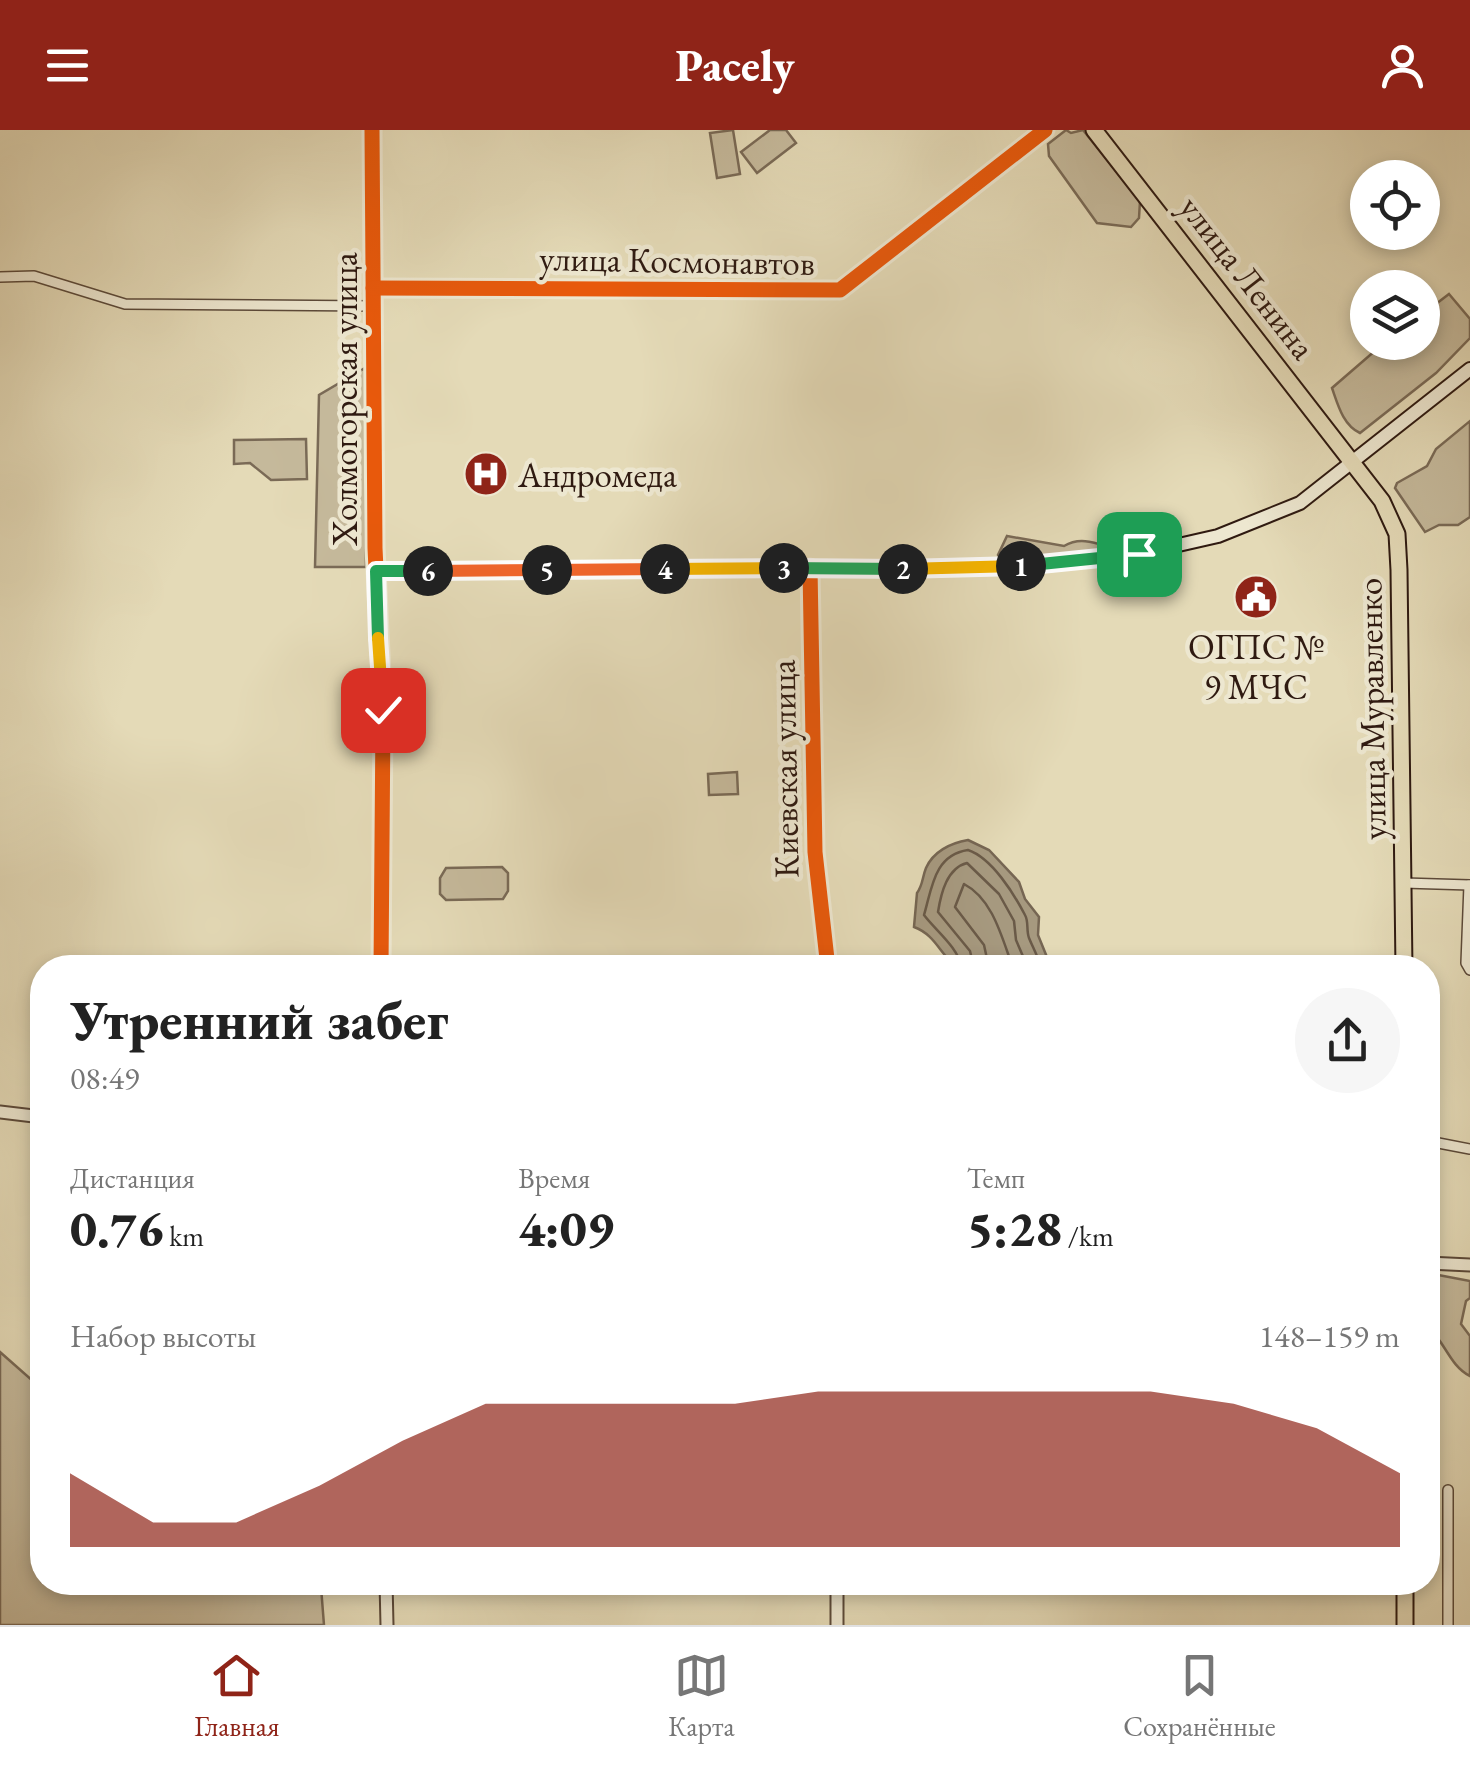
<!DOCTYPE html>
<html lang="ru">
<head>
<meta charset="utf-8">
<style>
  :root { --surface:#fff; --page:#f6f6f6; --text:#222; --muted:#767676; --line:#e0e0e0; --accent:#8f2418 }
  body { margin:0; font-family:"EB Garamond",serif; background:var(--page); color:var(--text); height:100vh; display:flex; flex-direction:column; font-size:38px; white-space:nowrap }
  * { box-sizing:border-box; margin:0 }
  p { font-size:32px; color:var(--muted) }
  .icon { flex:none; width:55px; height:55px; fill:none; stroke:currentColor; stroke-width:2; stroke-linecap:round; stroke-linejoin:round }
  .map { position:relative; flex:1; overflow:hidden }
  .panel { position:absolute; left:30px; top:825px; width:1410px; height:640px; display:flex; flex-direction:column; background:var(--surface); border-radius:40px; box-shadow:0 5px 15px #0003 }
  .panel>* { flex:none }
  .controls { position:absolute; left:1350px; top:30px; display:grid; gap:20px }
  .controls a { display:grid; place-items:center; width:90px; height:90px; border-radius:50%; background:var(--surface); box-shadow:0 5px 15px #0003; font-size:50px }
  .pin { position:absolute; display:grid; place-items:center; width:85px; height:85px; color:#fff; margin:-42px; border-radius:20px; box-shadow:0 5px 15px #0006 }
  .km { position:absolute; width:50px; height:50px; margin:-25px; border-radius:50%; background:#222; color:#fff; font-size:28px; line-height:50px; text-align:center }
  .round { display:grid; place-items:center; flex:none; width:105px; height:105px; border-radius:52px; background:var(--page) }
  .head { display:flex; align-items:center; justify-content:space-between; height:170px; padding:0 40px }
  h1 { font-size:55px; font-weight:800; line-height:75px }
  .figures { display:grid; grid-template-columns:repeat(3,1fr); gap:15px; height:170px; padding:10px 40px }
  .figures div { display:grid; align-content:center }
  .figures b { font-size:50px; font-weight:800 }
  .figures small { font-size:28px; font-weight:400 }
  .figures p { font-size:28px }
  .chart { height:280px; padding:20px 40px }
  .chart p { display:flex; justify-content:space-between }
  .chart svg { width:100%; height:180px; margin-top:10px; fill:var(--accent); opacity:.7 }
  header { display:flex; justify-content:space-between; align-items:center; height:130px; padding:0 40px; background:var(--accent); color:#fff; font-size:45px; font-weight:800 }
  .menu { display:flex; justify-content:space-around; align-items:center; height:140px; border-top:2px solid var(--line); background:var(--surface); font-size:28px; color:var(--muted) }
  .menu a { display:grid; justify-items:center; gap:5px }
  .menu .current { color:var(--accent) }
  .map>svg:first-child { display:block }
  .green { fill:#c5b99b; stroke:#7a6a56; stroke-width:2.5 }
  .water { fill:#a6997f; stroke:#766653; stroke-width:2.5 }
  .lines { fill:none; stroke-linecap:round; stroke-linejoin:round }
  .shore { stroke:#6a5a48; stroke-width:2.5 }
  .minor-casing { stroke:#5c4a3a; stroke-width:12 }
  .tertiary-casing { stroke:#5c4a3a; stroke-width:15 }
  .secondary-casing { stroke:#2f1a11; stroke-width:16 }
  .primary-casing { stroke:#2f1a11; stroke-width:19 }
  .minor { stroke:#ede7d0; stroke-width:9 }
  .tertiary { stroke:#ede7d0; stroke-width:11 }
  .secondary { stroke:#ede7d0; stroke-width:12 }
  .primary { stroke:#e4dab7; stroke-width:15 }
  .cycleway-casing { stroke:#ede7d0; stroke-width:21 }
  .cycleway { stroke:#e8590c; stroke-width:15 }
  .split-1-casing { stroke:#fff; stroke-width:20 }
  .split-2-casing { stroke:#fff; stroke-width:20 }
  .split-3-casing { stroke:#fff; stroke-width:20 }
  .split-4-casing { stroke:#fff; stroke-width:20 }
  .split-5-casing { stroke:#fff; stroke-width:20 }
  .split-6-casing { stroke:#fff; stroke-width:20 }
  .split-7-casing { stroke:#fff; stroke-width:20 }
  .split-8-casing { stroke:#fff; stroke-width:20 }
  .split-1 { stroke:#22a559; stroke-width:12 }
  .split-2 { stroke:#f5b400; stroke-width:12 }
  .split-3 { stroke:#22a559; stroke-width:12 }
  .split-4 { stroke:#f5b400; stroke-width:12 }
  .split-5 { stroke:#f0652b; stroke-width:12 }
  .split-6 { stroke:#f0652b; stroke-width:12 }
  .split-7 { stroke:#22a559; stroke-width:12 }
  .split-8 { stroke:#f5b400; stroke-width:12 }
  .labels { text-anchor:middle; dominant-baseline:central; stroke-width:9; stroke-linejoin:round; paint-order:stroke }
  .street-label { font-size:35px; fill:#2f1a11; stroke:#ede7d0 }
  .poi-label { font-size:35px; fill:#2f1a11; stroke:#ede7d0; text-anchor:start }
</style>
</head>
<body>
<header><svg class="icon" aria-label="menu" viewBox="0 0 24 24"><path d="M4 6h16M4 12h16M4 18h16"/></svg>Pacely<svg class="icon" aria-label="person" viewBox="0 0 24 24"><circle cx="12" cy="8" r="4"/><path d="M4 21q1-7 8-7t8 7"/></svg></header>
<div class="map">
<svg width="1470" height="1495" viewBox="0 0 1470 1495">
  <rect width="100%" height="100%" fill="#e4dab7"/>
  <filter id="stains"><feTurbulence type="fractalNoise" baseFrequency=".002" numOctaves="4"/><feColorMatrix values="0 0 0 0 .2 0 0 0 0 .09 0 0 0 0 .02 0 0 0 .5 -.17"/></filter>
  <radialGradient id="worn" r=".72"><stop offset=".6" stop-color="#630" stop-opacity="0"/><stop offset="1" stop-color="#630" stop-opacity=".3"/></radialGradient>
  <g class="green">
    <path d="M 733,0 L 740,44 L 717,48 L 710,3 Z"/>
    <path d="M 770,0 L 786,0 L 796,13 L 757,43 L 741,22 Z"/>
    <path d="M 1066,0 L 1071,3 L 1083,0 L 1140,71 L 1139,88 L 1131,97 L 1097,93 L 1049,26 L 1048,14 Z"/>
    <path d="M 1449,164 L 1470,189 L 1470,208 L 1436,243 L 1360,303 C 1343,295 1338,275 1332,258 L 1384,213 L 1422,212 L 1423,184 Z"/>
    <path d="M 365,238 L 366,437 L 315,437 L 319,265 Z"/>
    <path d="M 1470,291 L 1470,387 L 1458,395 L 1439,395 L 1425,402 L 1395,358 L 1397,353 L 1427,336 L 1436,319 Z"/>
    <path d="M 306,309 L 307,349 L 271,350 L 250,333 L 234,334 L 234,310 Z"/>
    <path d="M 1007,406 L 1064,416 C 1079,407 1093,412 1109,417 L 1107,420 L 1070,427 L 1002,431 L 998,425 Z"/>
    <path d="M 737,642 L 738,664 L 709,665 L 708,644 Z"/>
    <path d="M 502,737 L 508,743 L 508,761 L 503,769 L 446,770 L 440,764 L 440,748 L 446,738 Z"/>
    <path d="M 1433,1144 L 1470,1151 L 1470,1168 L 1466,1171 L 1461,1194 L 1470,1206 L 1470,1246 C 1451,1237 1445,1213 1430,1199 L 1428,1147 Z"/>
    <path d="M 0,1222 L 42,1259 L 42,1452 L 306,1453 L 321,1457 L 324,1495 L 0,1495 Z"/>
  </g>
  <path class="water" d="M 968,710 L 989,720 L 1019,752 L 1025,769 L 1039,787 L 1038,805 L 1051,837 L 957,837 C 940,825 936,805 914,797 L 917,763 C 923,755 922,748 926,738 C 933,722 950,713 968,710 Z"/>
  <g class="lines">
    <g class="shore">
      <path d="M 962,838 C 958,817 936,801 924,785 C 932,758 934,725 968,720 C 992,728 1014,764 1025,785 C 1029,792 1026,800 1029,808 C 1033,818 1038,826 1041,838"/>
      <path d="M 974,838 L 970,821 L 938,782 C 941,763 947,738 967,733 L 999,764 L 1014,791 L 1016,810 L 1028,838"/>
      <path d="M 989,838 L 984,815 L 955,777 L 964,754 C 993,769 1002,808 1013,838"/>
    </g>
    <defs>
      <g id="minor">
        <path d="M 0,147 L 34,146 L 125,174 L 373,176"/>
        <path d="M 373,158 L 840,160 L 1045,0"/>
        <path d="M 1404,753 L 1470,755"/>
        <path d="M 1469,755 L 1466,833 L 1470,840"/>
        <path d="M 1428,1011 L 1470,1019"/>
        <path d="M 1448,1495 L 1448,1360"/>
      </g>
      <g id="tertiary">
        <path d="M 372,0 L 375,418 L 383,587 L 381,838"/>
        <path d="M 810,438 L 815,722 L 828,838"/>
        <path d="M 0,982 L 42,987"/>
        <path d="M 1428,1133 L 1470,1135"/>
        <path d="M 386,1452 L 387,1495"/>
        <path d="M 837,1452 L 837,1495"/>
      </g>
      <path id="secondary" d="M 376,441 L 1010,437 L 1139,424 L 1218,406 L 1300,373 L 1470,239"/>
      <g id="primary">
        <path d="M 1094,0 L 1382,371 L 1397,404 L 1399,440 L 1404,838"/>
        <path d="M 1405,1452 L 1405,1495"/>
      </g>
    </defs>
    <use href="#minor" class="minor-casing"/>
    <use href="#tertiary" class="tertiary-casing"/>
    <use href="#secondary" class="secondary-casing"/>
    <use href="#primary" class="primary-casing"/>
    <use href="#minor" class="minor"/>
    <use href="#tertiary" class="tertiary"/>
    <use href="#secondary" class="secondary"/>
    <use href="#primary" class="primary"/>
    <defs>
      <g id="cycleway">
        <path d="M 372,0 L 375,418 L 383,587 L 381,838"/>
        <path d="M 373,158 L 840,160 L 1045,0"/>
        <path d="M 810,438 L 815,722 L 828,838"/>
      </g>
    </defs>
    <use href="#cycleway" class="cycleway-casing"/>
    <use href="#cycleway" class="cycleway"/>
  </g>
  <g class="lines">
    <defs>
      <path id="split-1" d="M 1021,436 L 1139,424"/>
      <path id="split-2" d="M 903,439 L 1021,436"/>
      <path id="split-3" d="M 784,438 L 903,439"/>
      <path id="split-4" d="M 665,439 L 784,438"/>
      <path id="split-5" d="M 547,440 L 665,439"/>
      <path id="split-6" d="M 428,441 L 547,440"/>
      <path id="split-7" d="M 378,508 L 376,441 L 428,441"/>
      <path id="split-8" d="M 378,508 L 383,580"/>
    </defs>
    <use href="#split-1" class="split-1-casing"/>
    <use href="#split-2" class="split-2-casing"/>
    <use href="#split-3" class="split-3-casing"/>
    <use href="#split-4" class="split-4-casing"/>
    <use href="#split-5" class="split-5-casing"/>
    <use href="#split-6" class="split-6-casing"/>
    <use href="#split-7" class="split-7-casing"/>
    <use href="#split-8" class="split-8-casing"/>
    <use href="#split-1" class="split-1"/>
    <use href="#split-2" class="split-2"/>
    <use href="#split-3" class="split-3"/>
    <use href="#split-4" class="split-4"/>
    <use href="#split-5" class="split-5"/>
    <use href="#split-6" class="split-6"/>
    <use href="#split-7" class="split-7"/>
    <use href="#split-8" class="split-8"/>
  </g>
  <defs>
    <symbol id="hospital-disc" viewBox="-11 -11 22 22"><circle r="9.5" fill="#8f2418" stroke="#ede7d0"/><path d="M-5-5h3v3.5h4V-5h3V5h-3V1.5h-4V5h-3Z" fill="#fff"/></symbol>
    <symbol id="civic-disc" viewBox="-11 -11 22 22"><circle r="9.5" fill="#8f2418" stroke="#ede7d0"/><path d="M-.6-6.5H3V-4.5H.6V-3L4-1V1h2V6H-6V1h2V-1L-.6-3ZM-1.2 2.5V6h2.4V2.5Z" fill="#fff"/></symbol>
  </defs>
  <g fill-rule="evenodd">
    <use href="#hospital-disc" x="461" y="319" width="50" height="50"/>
    <use href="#civic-disc" x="1231" y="442" width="50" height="50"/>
  </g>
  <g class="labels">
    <g class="street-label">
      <text transform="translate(677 130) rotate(1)">улица Космонавтов</text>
      <text transform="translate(1248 147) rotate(52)">улица Ленина</text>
      <text transform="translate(344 269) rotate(-90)">Холмогорская улица</text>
      <text transform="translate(1371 579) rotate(-91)">улица Муравленко</text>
      <text transform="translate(784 639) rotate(-91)">Киевская улица</text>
    </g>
    <g class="poi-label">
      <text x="518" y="344">Андромеда</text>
      <text x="1256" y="516" text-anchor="middle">ОГПС №<tspan x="1256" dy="40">9 МЧС</tspan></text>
    </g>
  </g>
  <rect width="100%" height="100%" filter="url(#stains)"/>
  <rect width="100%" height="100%" fill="url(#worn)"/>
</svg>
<div class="controls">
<a><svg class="icon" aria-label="locate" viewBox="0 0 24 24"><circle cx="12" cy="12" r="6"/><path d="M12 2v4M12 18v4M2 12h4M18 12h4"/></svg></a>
<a><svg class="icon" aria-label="layers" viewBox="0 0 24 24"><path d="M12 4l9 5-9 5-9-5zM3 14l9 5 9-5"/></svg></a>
</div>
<div class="pin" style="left:1139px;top:424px;background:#1e9e55"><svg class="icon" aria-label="arrive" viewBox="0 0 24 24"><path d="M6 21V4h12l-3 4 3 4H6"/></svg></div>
<div class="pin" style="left:383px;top:580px;background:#d93025"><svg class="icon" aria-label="check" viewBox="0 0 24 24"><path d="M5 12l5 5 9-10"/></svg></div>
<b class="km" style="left:1021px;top:436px">1</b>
<b class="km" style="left:903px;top:439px">2</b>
<b class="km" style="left:784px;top:438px">3</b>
<b class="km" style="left:665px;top:439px">4</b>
<b class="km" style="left:547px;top:440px">5</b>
<b class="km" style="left:428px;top:441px">6</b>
<section class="panel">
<div class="head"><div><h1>Утренний забег</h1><p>08:49</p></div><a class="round"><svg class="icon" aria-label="share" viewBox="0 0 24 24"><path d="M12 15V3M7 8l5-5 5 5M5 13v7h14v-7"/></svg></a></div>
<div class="figures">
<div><p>Дистанция</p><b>0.76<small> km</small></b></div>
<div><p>Время</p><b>4:09</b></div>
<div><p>Темп</p><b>5:28<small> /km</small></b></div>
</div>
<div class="chart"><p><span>Набор высоты</span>148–159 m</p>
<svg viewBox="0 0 160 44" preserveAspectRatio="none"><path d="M0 44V26L10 38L20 38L30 29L40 18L50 9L60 9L70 9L80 9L90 6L100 6L110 6L120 6L130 6L140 9L150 15L160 26V44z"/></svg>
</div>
</section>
</div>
<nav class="menu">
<a class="current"><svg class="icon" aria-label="home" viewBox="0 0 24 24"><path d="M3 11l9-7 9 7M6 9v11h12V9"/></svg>Главная</a>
<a><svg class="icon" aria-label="map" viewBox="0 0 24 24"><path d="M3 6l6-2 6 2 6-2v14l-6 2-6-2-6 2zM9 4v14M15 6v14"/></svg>Карта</a>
<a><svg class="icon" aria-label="saved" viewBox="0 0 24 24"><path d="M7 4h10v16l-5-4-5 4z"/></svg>Сохранённые</a>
</nav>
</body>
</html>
